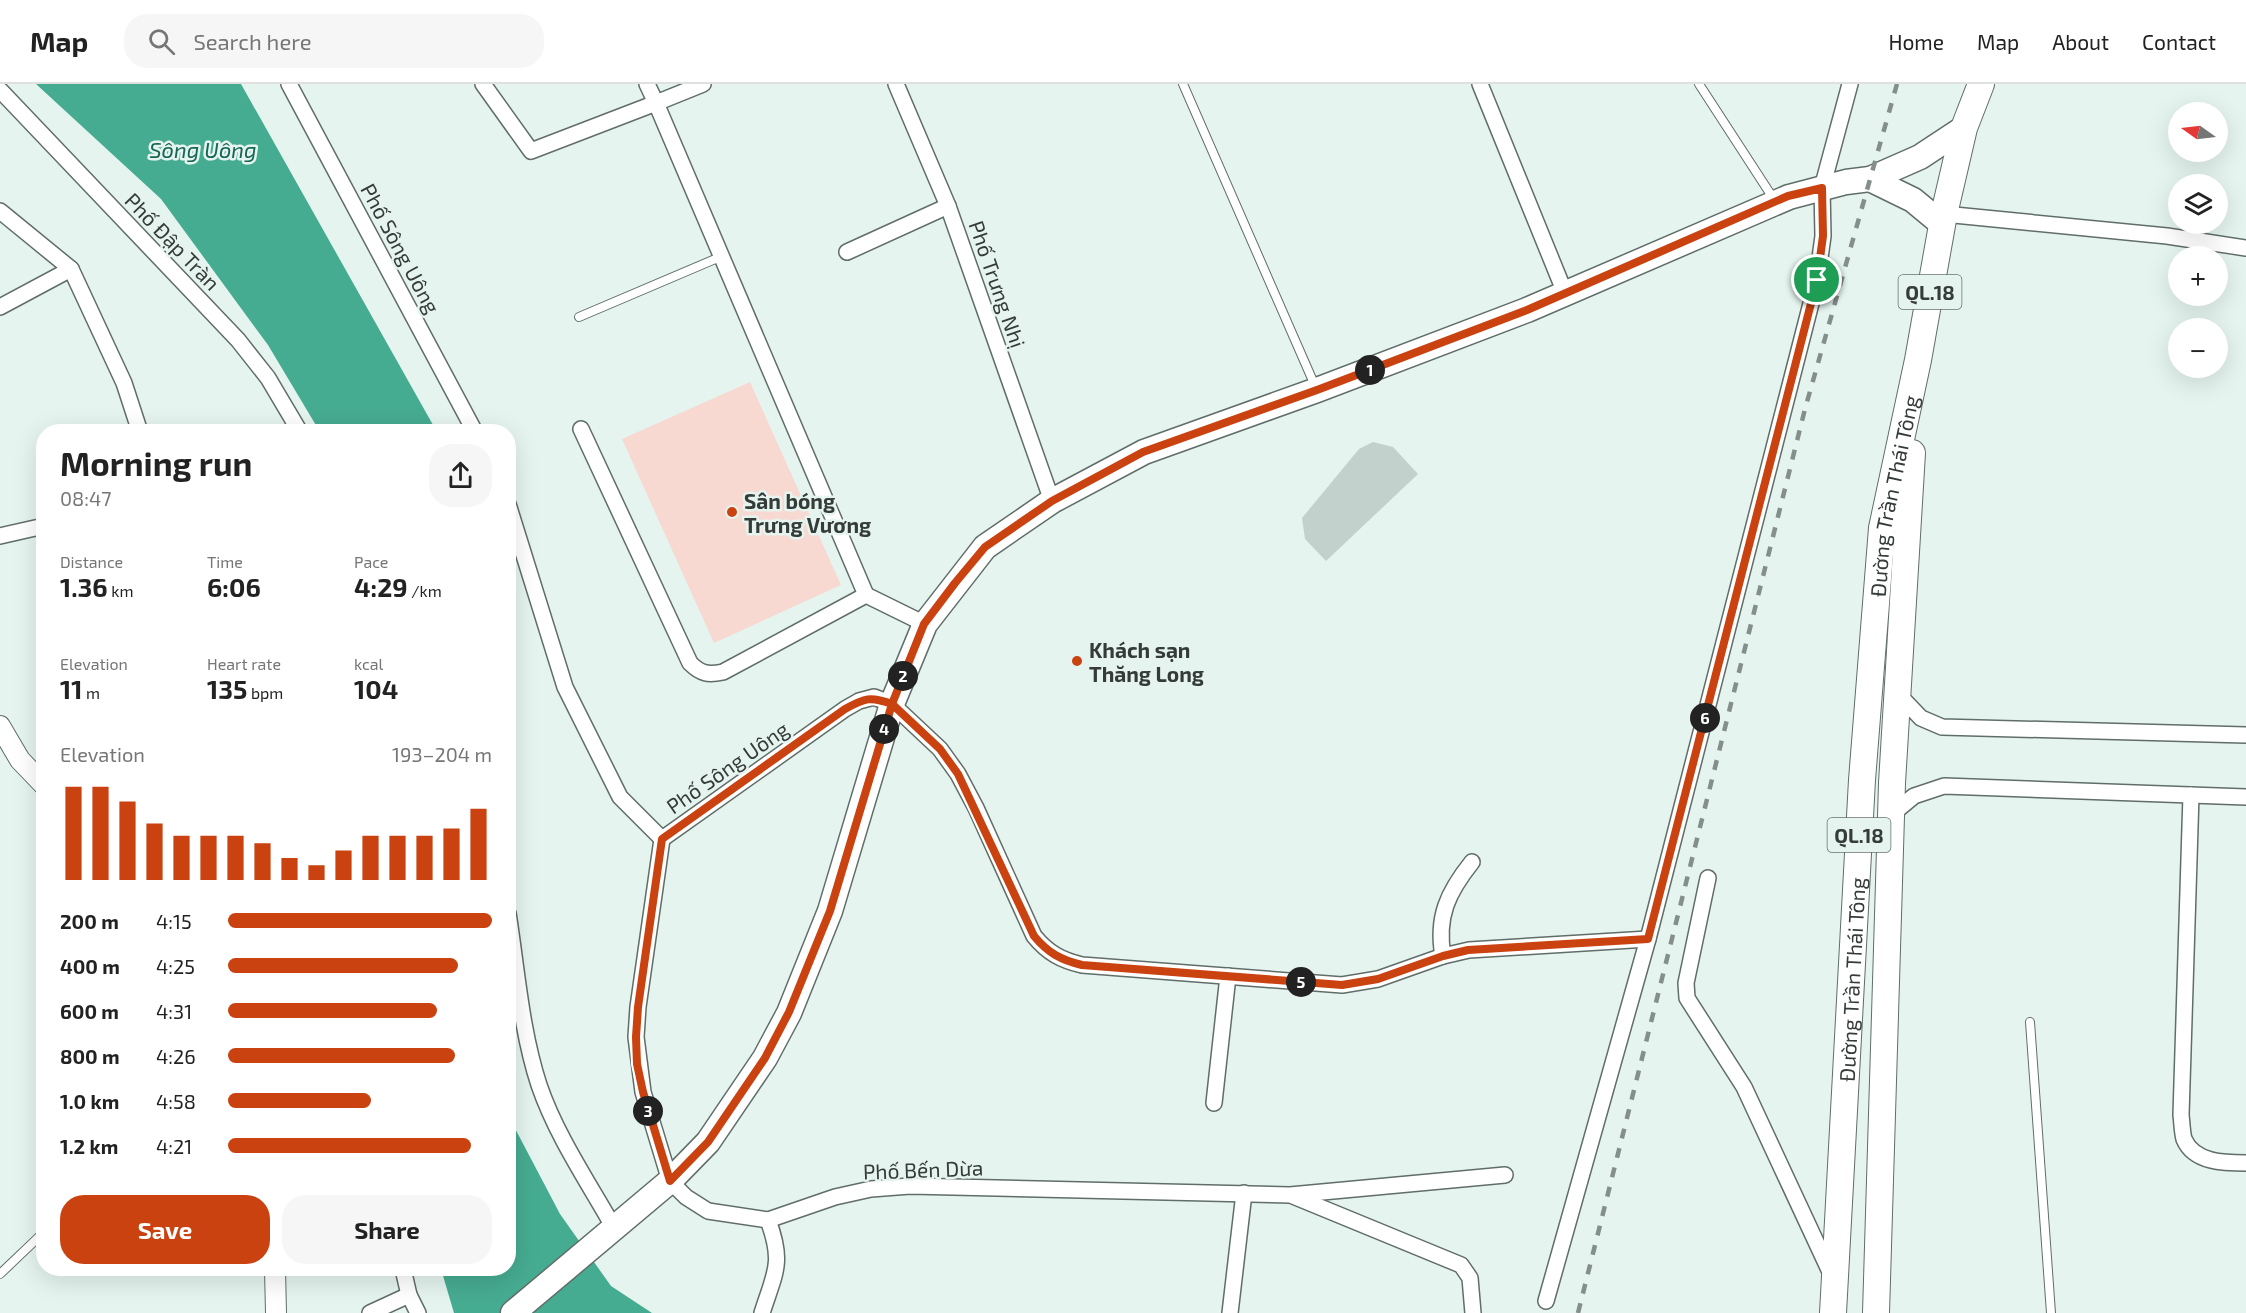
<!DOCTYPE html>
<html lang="en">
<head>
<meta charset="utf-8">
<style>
  :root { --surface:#fff; --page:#f6f6f6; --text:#222; --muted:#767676; --line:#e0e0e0; --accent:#c94210 }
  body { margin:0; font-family:"Exo 2",sans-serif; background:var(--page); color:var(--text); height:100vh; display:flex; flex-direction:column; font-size:22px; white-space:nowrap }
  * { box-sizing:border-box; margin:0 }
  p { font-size:20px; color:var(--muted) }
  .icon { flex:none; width:33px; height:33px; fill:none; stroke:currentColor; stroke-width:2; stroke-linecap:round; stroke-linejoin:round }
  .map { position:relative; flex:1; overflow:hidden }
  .side { position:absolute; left:36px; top:340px; width:480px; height:852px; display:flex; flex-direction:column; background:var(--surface); border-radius:24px; box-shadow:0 6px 24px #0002 }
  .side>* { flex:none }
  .needle { width:39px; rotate:284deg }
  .controls { position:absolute; left:2168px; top:18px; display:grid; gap:12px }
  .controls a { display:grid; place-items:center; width:60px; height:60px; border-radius:50%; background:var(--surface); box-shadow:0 6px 24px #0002; font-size:30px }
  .pin { position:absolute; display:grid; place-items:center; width:51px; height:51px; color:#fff; margin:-26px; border:3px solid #fff; border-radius:50%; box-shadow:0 2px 6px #0007 }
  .km { position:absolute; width:30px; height:30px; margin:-15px; border-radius:50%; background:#222; color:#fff; font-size:16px; line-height:30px; text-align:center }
  .round { display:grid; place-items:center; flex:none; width:63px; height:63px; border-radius:24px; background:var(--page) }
  .overview { display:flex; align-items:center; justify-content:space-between; height:102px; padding:0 24px }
  h1 { font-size:33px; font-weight:700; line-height:45px }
  .figures { display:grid; grid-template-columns:repeat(3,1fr); gap:9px; height:102px; padding:6px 24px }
  .figures div { display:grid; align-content:center }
  .figures b { font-size:26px; font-weight:700 }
  .figures small { font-size:16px; font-weight:400 }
  .figures p { font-size:16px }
  .chart { height:168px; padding:12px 24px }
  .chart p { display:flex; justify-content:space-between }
  .chart svg { width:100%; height:108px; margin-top:6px; stroke:var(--accent); stroke-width:6 }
  .primary-button { display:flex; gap:12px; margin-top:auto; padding:12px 24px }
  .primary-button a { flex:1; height:69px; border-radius:24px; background:var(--accent); color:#fff; font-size:24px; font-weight:700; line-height:69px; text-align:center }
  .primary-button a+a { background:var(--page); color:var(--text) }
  ul { padding:0 24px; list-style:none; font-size:20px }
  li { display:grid; grid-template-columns:96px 72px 1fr; align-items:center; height:45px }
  li i { height:15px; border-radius:8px; background:var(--accent) }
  header { display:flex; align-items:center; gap:36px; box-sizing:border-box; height:84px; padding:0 30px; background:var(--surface); border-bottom:2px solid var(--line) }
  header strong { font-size:28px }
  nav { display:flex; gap:33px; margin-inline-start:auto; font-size:21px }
  .search { width:420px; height:54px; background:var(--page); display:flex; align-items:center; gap:15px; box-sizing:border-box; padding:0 21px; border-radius:24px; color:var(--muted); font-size:22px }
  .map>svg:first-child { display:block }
  .green { fill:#f7d9d1 }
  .water { fill:#46ac91 }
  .building { fill:#c2d1cc }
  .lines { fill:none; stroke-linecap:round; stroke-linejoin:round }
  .service-casing { stroke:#606d69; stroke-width:10 }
  .minor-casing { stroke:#606d69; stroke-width:18 }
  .tertiary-casing { stroke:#606d69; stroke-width:22 }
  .primary-casing { stroke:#606d69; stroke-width:27 }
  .trunk-casing { stroke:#606d69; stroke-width:28 }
  .service { stroke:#fff; stroke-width:8 }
  .minor { stroke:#fff; stroke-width:15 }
  .tertiary { stroke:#fff; stroke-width:20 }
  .primary { stroke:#fff; stroke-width:24 }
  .trunk { stroke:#fff; stroke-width:26 }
  .rail { stroke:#848f8b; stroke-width:4.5; stroke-dasharray:10 10; stroke-linecap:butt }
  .route-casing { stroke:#fff; stroke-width:12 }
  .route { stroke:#c94210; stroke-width:8 }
  .poi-dot { fill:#c94210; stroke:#e5f4ef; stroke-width:2 }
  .labels { text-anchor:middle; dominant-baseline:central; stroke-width:5; stroke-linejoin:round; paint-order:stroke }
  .shield { fill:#e5f4ef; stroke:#6a7270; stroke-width:1.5 }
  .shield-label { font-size:20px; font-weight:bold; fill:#353b39 }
  .street-label { font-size:21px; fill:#353b39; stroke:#e5f4ef }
  .poi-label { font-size:21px; font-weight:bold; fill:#353b39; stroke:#e5f4ef; text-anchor:start }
  .water-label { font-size:22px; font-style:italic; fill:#166653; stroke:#e5f4ef }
</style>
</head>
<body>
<header>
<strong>Map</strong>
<div class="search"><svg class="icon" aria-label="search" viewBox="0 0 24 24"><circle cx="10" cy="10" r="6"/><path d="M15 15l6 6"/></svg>Search here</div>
<nav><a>Home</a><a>Map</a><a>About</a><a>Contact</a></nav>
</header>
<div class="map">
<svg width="2246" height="1229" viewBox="0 0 2246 1229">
  <rect width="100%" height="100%" fill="#e5f4ef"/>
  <path class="green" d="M 750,298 L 841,501 L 714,559 L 622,355 Z"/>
  <g class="water">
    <path d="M 36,0 L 241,0 L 437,348 L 320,348 L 268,261 L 161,115 Z"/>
    <path d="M 509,1033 L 560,1130 L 611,1202 L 652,1229 L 454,1229 L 441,1185 L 508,1185 Z"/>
  </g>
  <path class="building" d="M 1373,358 L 1393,363 L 1418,390 L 1326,477 L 1305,455 L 1302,434 L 1359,365 Z"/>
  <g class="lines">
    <defs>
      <g id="service">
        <path d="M 1183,0 L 1316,304"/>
        <path d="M 1699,0 L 1775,117"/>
        <path d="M 579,233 L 720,173"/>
        <path d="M 2030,938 L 2051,1229"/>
        <path d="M 0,1190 L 44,1148"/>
      </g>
      <g id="minor">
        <path d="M 289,0 L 475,348"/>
        <path d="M 483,0 L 531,67 L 656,19 L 866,511"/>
        <path d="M 647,0 L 656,19 L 703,0"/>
        <path d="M 896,0 L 948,122 L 1052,417"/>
        <path d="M 1480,0 L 1565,209"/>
        <path d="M 0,6 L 238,256 L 268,294 L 300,348"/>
        <path d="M 0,127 L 71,185 L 124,299 L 140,348"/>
        <path d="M 1944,130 L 2167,152 L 2246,164"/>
        <path d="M 847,168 L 948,122"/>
        <path d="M 0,223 L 71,185"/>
        <path d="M 581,345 L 690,579 C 701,590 708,591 723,588 L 866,511 L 925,540"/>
        <path d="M 508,420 L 565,603 L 620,713 L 662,755 L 845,625 L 859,617 L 874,613 L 892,620 L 940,665 L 958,690 L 976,724 L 1034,852 C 1048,869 1061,876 1082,881 L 1342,901 L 1378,895 L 1443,872 L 1469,866 L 1648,855"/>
        <path d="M 0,452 L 44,442"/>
        <path d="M 1897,609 L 1921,634 L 1942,643 L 2246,651"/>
        <path d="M 2191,711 L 2181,1031 C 2182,1038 2182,1048 2184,1055 C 2194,1079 2225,1079 2246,1079"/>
        <path d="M 1891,731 L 1914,712 L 1944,702 L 2246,713"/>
        <path d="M 662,755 L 638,923 L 636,953 L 643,1008 L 670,1097 L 686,1113 L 708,1127 L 768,1136 L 835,1113 L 871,1105 L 910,1102 L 1290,1111 L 1505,1091"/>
        <path d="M 1708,794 L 1686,899 L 1687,914 L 1744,1003 L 1831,1190"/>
        <path d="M 508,829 C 517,886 521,946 539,1001 C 556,1051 588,1098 614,1144"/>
        <path d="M 1443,872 C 1436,833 1448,808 1472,778"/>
        <path d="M 1214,1019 L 1228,892"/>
        <path d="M 1293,1112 L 1461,1181 L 1470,1194 L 1473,1229"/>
        <path d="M 403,1185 L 409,1211 L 418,1229"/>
        <path d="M 1546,1217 L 1648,855 L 1817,196 L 1823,152 L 1822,104 L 1850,0"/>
        <path d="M 370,1229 L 409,1211"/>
        <path d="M 762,1229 C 775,1188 784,1179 768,1136"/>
        <path d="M 1230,1229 L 1244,1109"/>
      </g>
      <g id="tertiary">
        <path d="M 0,642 L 20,676 L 44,701"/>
        <path d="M 275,1185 L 276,1229"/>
      </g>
      <g id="primary">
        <path d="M 1870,95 L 1913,116 L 1942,140"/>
        <path d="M 513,1229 L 670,1097 L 708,1058 L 765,974 L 789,929 L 830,827 L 892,620 L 925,540 L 985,463 L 1052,417 L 1144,368 L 1317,306 L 1527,226 L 1789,113 L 1846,98 L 1870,95 L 1920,73 L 1964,44"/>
      </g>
      <g id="trunk">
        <path id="s1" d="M 1833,1229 L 1862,696 L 1882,444 L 1918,276 L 1944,130 L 1964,44 L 1981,0"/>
        <path d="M 1876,1229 L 1892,699 L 1912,369"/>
      </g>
    </defs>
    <use href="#service" class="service-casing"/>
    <use href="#minor" class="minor-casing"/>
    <use href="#tertiary" class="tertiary-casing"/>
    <use href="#primary" class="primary-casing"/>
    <use href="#trunk" class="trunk-casing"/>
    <use href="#service" class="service"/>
    <use href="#minor" class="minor"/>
    <use href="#tertiary" class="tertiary"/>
    <use href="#primary" class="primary"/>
    <use href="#trunk" class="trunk"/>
    <path class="rail" d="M 1578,1229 L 1805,325 L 1897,0"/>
  </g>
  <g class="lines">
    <defs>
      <path id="route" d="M 1817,196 L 1823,152 L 1822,104 L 1788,112 L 1527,226 L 1317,306 L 1143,368 L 1052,417 L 985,463 L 955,499 L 924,540 L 892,620 C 870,612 865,614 845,625 L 662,755 L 638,923 L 636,953 L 637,980 L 643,1008 L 670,1097 L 708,1058 L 765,974 L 789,928 L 830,827 L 892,620 L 940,665 L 958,690 L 1034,852 C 1048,869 1061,876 1082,881 L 1342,901 L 1378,895 L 1443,872 L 1468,866 L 1648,855 L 1817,196"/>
    </defs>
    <use href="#route" class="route-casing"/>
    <use href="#route" class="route"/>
  </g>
  <g class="poi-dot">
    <circle cx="732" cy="428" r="6"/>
    <circle cx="1077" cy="577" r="6"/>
  </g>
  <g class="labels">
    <g class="shield">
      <rect x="1898.5" y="191" width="63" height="34" rx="4.5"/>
      <rect x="1827.5" y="734" width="63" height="34" rx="4.5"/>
    </g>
    <g class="shield-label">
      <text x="1930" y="208">QL.18</text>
      <text x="1859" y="751">QL.18</text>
    </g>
    <g class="street-label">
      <text transform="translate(173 157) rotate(46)">Phố Đập Tràn</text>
      <text transform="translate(401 164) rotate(62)">Phố Sông Uông</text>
      <text transform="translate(998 200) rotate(71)">Phố Trưng Nhị</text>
      <text stroke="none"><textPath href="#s1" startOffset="820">Đường Trần Thái Tông</textPath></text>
      <text transform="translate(727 683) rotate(-35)">Phố Sông Uông</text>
      <text stroke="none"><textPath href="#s1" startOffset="334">Đường Trần Thái Tông</textPath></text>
      <text transform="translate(923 1085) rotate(-2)">Phố Bến Dừa</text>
    </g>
    <g class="poi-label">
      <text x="744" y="416">Sân bóng<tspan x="744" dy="24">Trưng Vương</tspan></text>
      <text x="1089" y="565">Khách sạn<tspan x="1089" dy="24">Thăng Long</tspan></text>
    </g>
    <g class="water-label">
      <text x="203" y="65">Sông Uông</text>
    </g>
  </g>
</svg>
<div class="controls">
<a><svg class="needle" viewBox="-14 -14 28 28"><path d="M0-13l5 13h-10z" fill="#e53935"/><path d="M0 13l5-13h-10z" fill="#767676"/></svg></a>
<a><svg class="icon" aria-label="layers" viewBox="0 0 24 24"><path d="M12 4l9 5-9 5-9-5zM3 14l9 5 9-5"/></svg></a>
<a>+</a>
<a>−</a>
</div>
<div class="pin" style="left:1817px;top:196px;background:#1e9e55"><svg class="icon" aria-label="arrive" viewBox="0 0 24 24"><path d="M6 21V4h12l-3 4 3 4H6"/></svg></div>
<b class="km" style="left:1370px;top:286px">1</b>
<b class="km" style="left:903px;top:592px">2</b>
<b class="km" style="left:648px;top:1027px">3</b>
<b class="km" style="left:884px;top:645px">4</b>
<b class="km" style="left:1301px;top:898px">5</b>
<b class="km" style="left:1705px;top:634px">6</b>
<section class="side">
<div class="overview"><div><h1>Morning run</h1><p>08:47</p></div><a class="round"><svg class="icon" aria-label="share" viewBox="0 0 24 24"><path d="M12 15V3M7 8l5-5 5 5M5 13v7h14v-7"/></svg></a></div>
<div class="figures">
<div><p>Distance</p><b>1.36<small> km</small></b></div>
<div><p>Time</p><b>6:06</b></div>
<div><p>Pace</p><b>4:29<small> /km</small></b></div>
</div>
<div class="figures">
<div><p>Elevation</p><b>11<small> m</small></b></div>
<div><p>Heart rate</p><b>135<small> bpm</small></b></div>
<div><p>kcal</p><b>104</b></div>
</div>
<div class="chart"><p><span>Elevation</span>193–204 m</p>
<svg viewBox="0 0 160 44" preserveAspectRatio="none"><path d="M5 44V6M15 44V6M25 44V12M35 44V21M45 44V26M55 44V26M65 44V26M75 44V29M85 44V35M95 44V38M105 44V32M115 44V26M125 44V26M135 44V26M145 44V23M155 44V15"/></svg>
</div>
<ul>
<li><b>200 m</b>4:15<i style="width:100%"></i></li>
<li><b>400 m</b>4:25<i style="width:87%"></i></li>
<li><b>600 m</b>4:31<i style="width:79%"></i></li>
<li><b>800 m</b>4:26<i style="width:86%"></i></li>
<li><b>1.0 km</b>4:58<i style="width:54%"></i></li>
<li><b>1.2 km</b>4:21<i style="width:92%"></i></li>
</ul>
<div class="primary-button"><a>Save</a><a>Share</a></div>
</section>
</div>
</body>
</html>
